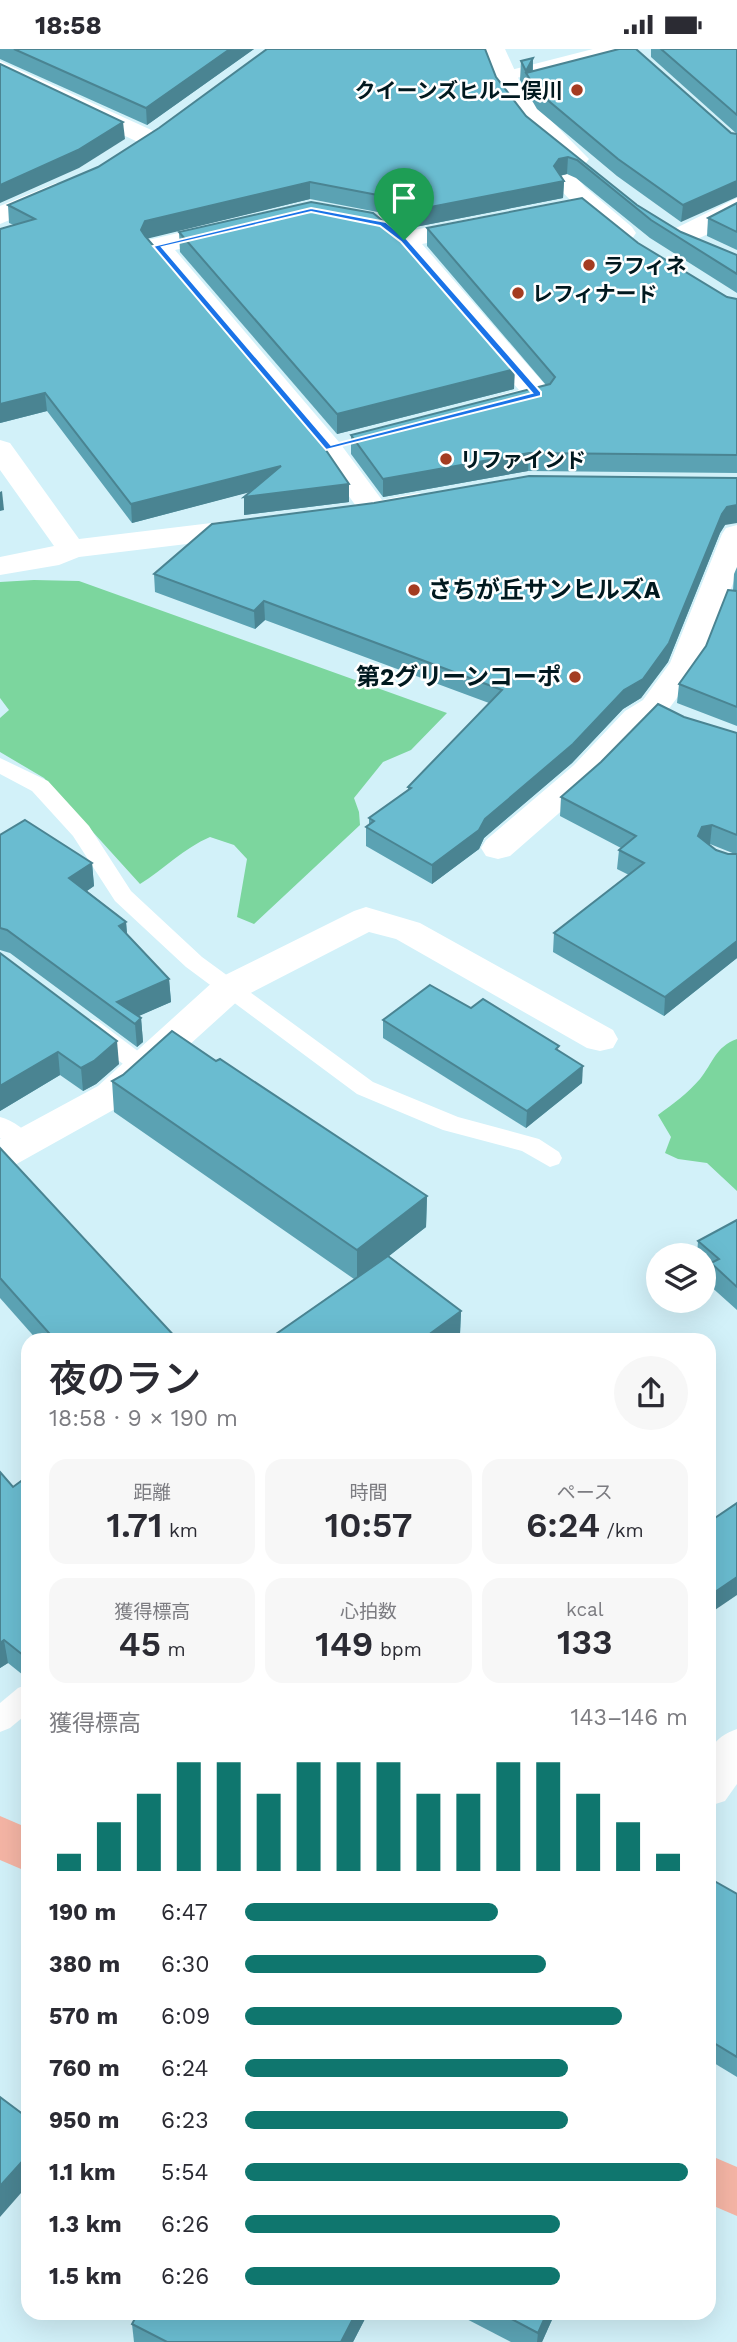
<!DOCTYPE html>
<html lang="ja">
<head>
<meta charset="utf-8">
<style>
  :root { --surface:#fff; --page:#f7f7f7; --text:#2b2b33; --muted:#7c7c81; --accent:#0f766e }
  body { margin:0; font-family:"Work Sans","Noto Sans JP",sans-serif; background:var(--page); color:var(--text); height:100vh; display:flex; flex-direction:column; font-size:26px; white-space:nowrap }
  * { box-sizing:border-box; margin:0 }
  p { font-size:23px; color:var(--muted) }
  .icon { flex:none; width:38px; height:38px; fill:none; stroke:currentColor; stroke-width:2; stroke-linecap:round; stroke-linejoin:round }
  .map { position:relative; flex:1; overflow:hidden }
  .drawer { position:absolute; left:21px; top:1284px; width:695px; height:987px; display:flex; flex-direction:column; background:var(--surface); border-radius:21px; box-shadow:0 7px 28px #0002 }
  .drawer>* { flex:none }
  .buttons { position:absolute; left:646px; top:1194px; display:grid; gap:14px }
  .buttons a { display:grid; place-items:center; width:70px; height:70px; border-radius:50%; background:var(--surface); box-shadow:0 7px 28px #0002; font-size:35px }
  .pin { position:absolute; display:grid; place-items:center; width:60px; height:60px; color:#fff; margin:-72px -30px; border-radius:50% 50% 50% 0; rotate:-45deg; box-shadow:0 0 7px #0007 }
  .pin .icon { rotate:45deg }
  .round { display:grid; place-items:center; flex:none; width:74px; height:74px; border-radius:37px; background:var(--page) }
  .summary { display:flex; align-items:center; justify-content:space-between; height:119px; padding:0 28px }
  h1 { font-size:38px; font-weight:600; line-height:52px }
  .stats { display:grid; grid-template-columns:repeat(3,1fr); gap:10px; height:119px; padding:7px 28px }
  .stats div { display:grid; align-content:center; border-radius:18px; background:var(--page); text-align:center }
  .stats b { font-size:35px; font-weight:600 }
  .stats small { font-size:19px; font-weight:400 }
  .stats p { font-size:19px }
  .chart { height:196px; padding:14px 28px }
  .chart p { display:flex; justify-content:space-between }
  .chart svg { width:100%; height:126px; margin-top:7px; stroke:var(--accent); stroke-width:6 }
  ul { padding:0 28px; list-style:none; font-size:23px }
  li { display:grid; grid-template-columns:112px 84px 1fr; align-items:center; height:52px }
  li i { height:18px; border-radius:9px; background:var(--accent) }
  .status { display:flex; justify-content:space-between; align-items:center; height:49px; padding:0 35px; background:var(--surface); direction:ltr }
  .status svg { height:19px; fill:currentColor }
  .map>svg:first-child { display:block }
  .green { fill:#7cd69e }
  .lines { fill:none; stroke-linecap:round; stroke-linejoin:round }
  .service { fill:#fff; fill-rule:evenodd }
  .minor { fill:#fff; fill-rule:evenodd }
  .primary { fill:#f5b5a5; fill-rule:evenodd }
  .wall { fill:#5ba2b3; fill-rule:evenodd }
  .shaded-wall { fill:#4a8492 }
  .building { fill:#6abcd0; stroke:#4a8492; stroke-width:2 }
  .route { fill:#1a73e8; stroke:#fff; stroke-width:2; fill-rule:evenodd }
  .poi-dot { fill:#a43c21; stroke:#fff; stroke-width:2.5 }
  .labels { text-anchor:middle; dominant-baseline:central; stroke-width:5; stroke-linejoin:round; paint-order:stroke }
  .far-poi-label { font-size:21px; font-weight:bold; fill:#01191f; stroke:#fff; text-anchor:start }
  .poi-label { font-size:24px; font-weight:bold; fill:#01191f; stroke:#fff; text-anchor:start }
</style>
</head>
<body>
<div class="status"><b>18:58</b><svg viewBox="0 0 49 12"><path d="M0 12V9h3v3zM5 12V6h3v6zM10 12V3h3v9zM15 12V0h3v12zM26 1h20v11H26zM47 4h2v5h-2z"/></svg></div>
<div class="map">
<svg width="737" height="2293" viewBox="0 0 737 2293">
  <rect width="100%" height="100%" fill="#d2f1f9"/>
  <g class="green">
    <path d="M 34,531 L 79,532 L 447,664 L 411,701 L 383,713 L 354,749 L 359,763 L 360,776 L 254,875 L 237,868 L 247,810 L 234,796 L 210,788 C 184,799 164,820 140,835 L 44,729 L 0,703 L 0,669 L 9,661 L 0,649 L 0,533 Z"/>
    <path d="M 737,990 L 737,1142 L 707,1114 L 678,1110 L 665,1104 L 671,1088 L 658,1066 C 673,1055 688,1044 700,1030 C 713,1014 715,998 737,990 Z"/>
  </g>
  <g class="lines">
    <g class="service">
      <path d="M 593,0 L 620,0 L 617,3 L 501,33 L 493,28 L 495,25 Z"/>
      <path d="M 0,709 L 48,732 L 89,777 L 131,842 L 202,908 L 373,1033 L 458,1068 L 539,1090 L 559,1103 L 562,1109 L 559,1115 L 550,1118 L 522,1102 L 443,1081 L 357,1045 L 186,918 L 115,852 L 73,787 L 32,742 L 0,725 Z"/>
      <path d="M 90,970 L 98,972 L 151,1012 L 155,1018 L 151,1024 L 143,1026 L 135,1024 L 82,984 L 78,978 L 82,972 Z"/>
      <path d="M 0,1068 C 13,1071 28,1082 35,1094 L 32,1100 C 18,1104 11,1097 0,1089 Z"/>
      <path d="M 28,1635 L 28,1664 L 10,1679 L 0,1683 L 0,1654 L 18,1639 Z"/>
    </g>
    <g class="minor">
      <path d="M 481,0 L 505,0 L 526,46 L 589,110 L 585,115 L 576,118 L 563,112 L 585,138 L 632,178 L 636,184 L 632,190 L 623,192 L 614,190 C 579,161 548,133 526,93 L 535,86 L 503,49 Z"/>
      <path d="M 0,12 L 158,84 L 162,89 L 158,94 L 149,97 L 140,94 L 0,28 Z"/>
      <path d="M 56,134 L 65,136 L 69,142 L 65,148 L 0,175 L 0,157 Z"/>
      <path d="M 737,149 L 737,168 C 718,178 694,198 672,193 L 668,187 L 672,181 Z"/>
      <path d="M 354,161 L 392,169 L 409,182 L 478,168 L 487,170 L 491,176 L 487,182 L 422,195 L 548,339 L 552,345 L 548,351 L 493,366 L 483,363 L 479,357 L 483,351 L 519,341 L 395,197 L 374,181 L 345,175 L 341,169 L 345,163 Z"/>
      <path d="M 230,172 L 239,174 L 243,180 L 239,186 L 175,201 L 339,393 L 382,451 L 418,444 L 429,447 L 433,453 L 429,459 L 374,470 L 363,467 L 319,405 L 144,197 L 148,191 Z"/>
      <path d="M 0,391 L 10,394 L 79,490 L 253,469 L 264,472 L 268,478 L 264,484 L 253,487 L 79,508 L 59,516 L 0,526 L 0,508 L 54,497 L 0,421 Z"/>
      <path d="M 737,476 L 737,524 L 702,615 L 665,665 L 649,676 L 598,730 L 510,807 L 498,810 L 486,807 L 481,799 L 486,791 L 574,716 L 625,662 L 643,651 L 670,614 L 722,485 L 726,479 Z"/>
      <path d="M 366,858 L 420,874 L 613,981 L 618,990 L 613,999 L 600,1002 L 587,999 L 396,890 L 369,883 L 241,949 L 124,1055 L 13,1117 L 0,1120 L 0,1090 L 98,1037 L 215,931 L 354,862 Z"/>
      <path d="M 737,1680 L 737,1735 L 725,1752 L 709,1757 C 709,1723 698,1693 737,1680 Z"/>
    </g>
    <g class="primary">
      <path d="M 0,1767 L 28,1779 L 28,1823 L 0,1811 Z"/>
      <path d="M 709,2106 L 737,2118 L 737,2167 L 709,2155 Z"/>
    </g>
  </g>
  <g class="wall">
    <path d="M 0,0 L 254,0 L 147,76 L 0,10 Z"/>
    <path d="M 651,0 L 737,0 L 737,85 L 651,8 Z"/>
    <path d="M 533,9 L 533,22 L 731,84 L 681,173 L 617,127 L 537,60 L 520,31 L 521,12 Z"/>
    <path d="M 496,28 L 526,67 L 637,156 L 681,183 L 737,206 L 737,244 L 650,189 L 576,129 L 567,125 L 560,127 L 564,132 L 563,149 L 410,179 L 393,166 L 310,150 L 147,189 L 349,435 L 349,453 L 244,466 L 249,443 L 132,474 L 47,362 L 0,374 L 0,180 L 14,176 L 9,174 L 8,156 L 98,118 L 159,79 Z"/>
    <path d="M 737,154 L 737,201 L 707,187 L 708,169 Z"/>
    <path d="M 427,179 L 638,194 L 727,248 L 737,250 L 737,424 L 528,422 L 383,448 L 351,405 L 351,386 L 546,336 L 427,197 Z"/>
    <path d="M 179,183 L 514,340 L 337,385 L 180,203 Z"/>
    <path d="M 725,476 L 720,484 L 668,613 L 641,649 L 623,660 L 572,714 L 484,789 L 479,800 L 432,835 L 366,797 L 366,778 L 369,776 L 369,769 L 408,741 L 408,738 L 489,654 L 265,571 L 255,580 L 155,543 L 154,525 Z"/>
    <path d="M 737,518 L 737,677 L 677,654 L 679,635 L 706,597 L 733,542 L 734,525 Z"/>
    <path d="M 684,668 L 737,684 L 737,909 L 664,967 L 553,903 L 554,884 L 629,826 L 617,820 L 619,801 L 621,799 L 560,767 L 561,748 ZM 708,795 L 710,795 L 735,805 L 728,805 L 716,801 Z"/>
    <path d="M 0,786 L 92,814 L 94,837 L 87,842 L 126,873 L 127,886 L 169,930 L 171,953 L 138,967 L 141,969 L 143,993 L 137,998 L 10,904 L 0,901 Z"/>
    <path d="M 0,904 L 119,1015 L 96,1035 L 83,1042 L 60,1026 L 0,1062 Z"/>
    <path d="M 471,959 L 559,1002 L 582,1034 L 526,1079 L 383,989 L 383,971 Z"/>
    <path d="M 216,1012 L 427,1147 L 426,1178 L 389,1207 L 461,1262 L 460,1285 L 451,1292 L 266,1292 L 354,1230 L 114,1063 L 112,1032 Z"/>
    <path d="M 0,1099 L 179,1292 L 38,1292 L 0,1249 Z"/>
    <path d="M 737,1171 L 737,1261 L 708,1235 L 710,1225 L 704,1219 L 704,1206 L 697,1206 L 698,1192 Z"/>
    <path d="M 28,1427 L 28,1630 L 8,1614 L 0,1619 L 13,1438 Z"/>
    <path d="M 709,1829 L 737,1845 L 737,2028 L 709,2011 Z"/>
    <path d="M 138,2264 L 368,2264 L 353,2293 L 134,2293 L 132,2275 Z"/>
    <path d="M 455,2264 L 555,2264 L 542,2293 L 511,2293 Z"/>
  </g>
  <g class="shaded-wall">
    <path d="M 230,0 L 254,0 L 147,76 L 146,59 Z"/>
    <path d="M 533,9 L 532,28 L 526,24 L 525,40 L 526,22 Z"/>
    <path d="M 123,73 L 125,90 L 79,119 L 0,154 L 0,136 Z"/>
    <path d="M 568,108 L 567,125 L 558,127 L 564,132 L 563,149 L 410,179 L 410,162 L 554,117 L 559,110 Z"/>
    <path d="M 737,132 L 737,148 L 681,173 L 683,156 Z"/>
    <path d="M 310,133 L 310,150 L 146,190 L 141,181 L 145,172 Z"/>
    <path d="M 515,320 L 514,340 L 337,385 L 337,365 Z"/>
    <path d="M 45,344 L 47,362 L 0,374 L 0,355 Z"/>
    <path d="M 529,404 L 528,422 L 383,448 L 383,430 Z"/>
    <path d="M 281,417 L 281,435 L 132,474 L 131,455 Z"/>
    <path d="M 349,435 L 349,453 L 244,466 L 244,448 Z"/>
    <path d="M 2,442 L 4,461 L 0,462 L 0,443 Z"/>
    <path d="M 737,456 L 737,474 L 725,476 L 720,484 L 668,613 L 641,649 L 623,660 L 572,714 L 484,789 L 479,800 L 432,835 L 432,816 L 485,770 L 727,458 Z"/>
    <path d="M 264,552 L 265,571 L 255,580 L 254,562 Z"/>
    <path d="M 712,776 L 710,795 L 700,796 L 698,787 L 702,778 Z"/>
    <path d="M 92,814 L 94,837 L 72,852 L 69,829 Z"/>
    <path d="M 126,873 L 128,896 L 119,877 Z"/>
    <path d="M 737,892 L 737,909 L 664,967 L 665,948 Z"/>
    <path d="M 169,930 L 171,953 L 130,971 L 117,953 Z"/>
    <path d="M 141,969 L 143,993 L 137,998 L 135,975 Z"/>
    <path d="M 117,992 L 119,1015 L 96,1035 L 83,1042 L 81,1019 Z"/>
    <path d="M 58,1003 L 60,1026 L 0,1062 L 0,1037 Z"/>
    <path d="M 583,1017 L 582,1034 L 526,1079 L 527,1062 Z"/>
    <path d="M 427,1147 L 426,1178 L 357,1232 L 357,1201 Z"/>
    <path d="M 461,1262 L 460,1285 L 451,1292 L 420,1292 Z"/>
    <path d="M 737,1528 L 737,1546 L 709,1565 L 709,1547 Z"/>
    <path d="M 4,1591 L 8,1614 L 0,1619 L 0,1594 Z"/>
    <path d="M 28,2106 L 28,2136 L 0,2168 L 0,2137 Z"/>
    <path d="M 356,2264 L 368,2264 L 353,2293 L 341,2293 Z"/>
    <path d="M 547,2264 L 555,2264 L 542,2293 L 537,2293 L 538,2284 Z"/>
  </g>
  <g class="building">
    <path d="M 14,0 L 230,0 L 146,59 Z"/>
    <path d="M 267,0 L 485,0 L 496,28 L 526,67 L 637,156 L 681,183 L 737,206 L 737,225 L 651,171 L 577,111 L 568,108 L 559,110 L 554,117 L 564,132 L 410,162 L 393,149 L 310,133 L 145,172 L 141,181 L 145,187 L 317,388 L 349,435 L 244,448 L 281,417 L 131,455 L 45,344 L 0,355 L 0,180 L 35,170 L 8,156 L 98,118 L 159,79 Z"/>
    <path d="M 619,0 L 636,0 L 731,84 L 737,85 L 737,132 L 683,156 L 618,110 L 538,43 L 526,24 Z"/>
    <path d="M 661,0 L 737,0 L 737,66 Z"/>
    <path d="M 533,9 L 526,22 L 521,12 Z"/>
    <path d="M 0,15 L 123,73 L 78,101 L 0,136 Z"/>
    <path d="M 582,149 L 638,194 L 727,248 L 737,250 L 737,406 L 529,404 L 383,430 L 351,386 L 550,335 L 555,328 L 427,179 Z"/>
    <path d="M 311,153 L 373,164 L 393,180 L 515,320 L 337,365 L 179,183 Z"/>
    <path d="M 737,154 L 737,183 L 708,169 Z"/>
    <path d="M 529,427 L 737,429 L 737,456 L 727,458 L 722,465 L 669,594 L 643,630 L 624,641 L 573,695 L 485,770 L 479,781 L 432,816 L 366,778 L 374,772 L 369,769 L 411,739 L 408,738 L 502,641 L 264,552 L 254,562 L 154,525 L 212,475 L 374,454 Z"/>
    <path d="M 728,541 L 737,542 L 737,658 L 679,635 L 706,597 Z"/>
    <path d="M 658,655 L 684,668 L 737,684 L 737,786 L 712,776 L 702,778 L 698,787 L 716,801 L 728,805 L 737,805 L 737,892 L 665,948 L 554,884 L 644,814 L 619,801 L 636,787 L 561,748 L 601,713 Z"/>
    <path d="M 25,771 L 92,814 L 69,829 L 126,873 L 119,877 L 169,930 L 117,953 L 141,969 L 135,975 L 7,881 L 0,879 L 0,786 Z"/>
    <path d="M 0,904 L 117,992 L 94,1012 L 81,1019 L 58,1003 L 0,1037 Z"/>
    <path d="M 430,936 L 471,959 L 483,950 L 559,997 L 556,1000 L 583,1017 L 527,1062 L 383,971 Z"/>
    <path d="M 172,982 L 216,1012 L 220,1010 L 427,1147 L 357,1201 L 112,1032 L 123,1026 Z"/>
    <path d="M 0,1099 L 179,1292 L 56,1292 L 0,1229 Z"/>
    <path d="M 737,1171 L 737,1238 L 711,1214 L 719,1210 L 698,1192 Z"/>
    <path d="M 388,1207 L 461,1262 L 420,1292 L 266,1292 Z"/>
    <path d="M 0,1423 L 13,1438 L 28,1427 L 28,1610 L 4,1591 L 0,1594 Z"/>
    <path d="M 737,1454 L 737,1528 L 709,1547 L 709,1473 Z"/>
    <path d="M 709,1829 L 737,1845 L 737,2008 L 709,1991 Z"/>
    <path d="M 0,2048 L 28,2069 L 28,2106 L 0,2137 Z"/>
    <path d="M 138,2264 L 356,2264 L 341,2293 L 167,2293 L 132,2275 Z"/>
    <path d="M 500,2264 L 547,2264 L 538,2284 Z"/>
  </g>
  <path class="route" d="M 311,159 L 386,173 L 407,190 L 541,343 L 541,347 L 326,401 L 153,197 ZM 311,163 L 380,177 L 401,193 L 532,344 L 331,396 L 162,198 Z"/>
  <g class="poi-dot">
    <circle cx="577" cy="41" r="7"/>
    <circle cx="589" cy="216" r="7"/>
    <circle cx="518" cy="244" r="7"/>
    <circle cx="446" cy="410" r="7"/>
    <circle cx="414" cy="541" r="7"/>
    <circle cx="575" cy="628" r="7"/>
  </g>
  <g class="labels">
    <g class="far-poi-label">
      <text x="563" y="41" text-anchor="end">クイーンズヒル二俣川</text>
      <text x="603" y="216">ラフィネ</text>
      <text x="532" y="244">レフィナード</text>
      <text x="460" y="410">リファインド</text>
    </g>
    <g class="poi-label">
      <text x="428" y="541">さちが丘サンヒルズA</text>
      <text x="561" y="628" text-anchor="end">第2グリーンコーポ</text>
    </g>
  </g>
</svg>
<div class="buttons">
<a><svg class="icon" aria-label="layers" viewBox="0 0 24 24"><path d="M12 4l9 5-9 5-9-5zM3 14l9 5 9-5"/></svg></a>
</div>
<div class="pin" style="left:404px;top:191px;background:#1e9e55"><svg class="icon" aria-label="arrive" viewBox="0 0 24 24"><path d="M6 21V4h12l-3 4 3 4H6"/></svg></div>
<section class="drawer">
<div class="summary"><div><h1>夜のラン</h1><p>18:58 · 9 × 190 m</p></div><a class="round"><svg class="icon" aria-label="share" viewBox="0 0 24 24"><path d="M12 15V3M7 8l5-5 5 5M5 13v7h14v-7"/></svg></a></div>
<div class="stats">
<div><p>距離</p><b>1.71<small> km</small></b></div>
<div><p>時間</p><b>10:57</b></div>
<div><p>ペース</p><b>6:24<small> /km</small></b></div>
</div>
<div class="stats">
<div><p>獲得標高</p><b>45<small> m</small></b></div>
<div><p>心拍数</p><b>149<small> bpm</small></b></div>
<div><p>kcal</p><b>133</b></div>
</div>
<div class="chart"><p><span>獲得標高</span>143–146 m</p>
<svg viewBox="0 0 160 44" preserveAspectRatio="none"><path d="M5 44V38M15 44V27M25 44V17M35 44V6M45 44V6M55 44V17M65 44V6M75 44V6M85 44V6M95 44V17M105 44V17M115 44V6M125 44V6M135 44V17M145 44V27M155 44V38"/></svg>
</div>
<ul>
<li><b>190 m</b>6:47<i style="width:57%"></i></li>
<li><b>380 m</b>6:30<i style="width:68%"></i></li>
<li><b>570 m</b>6:09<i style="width:85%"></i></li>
<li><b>760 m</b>6:24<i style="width:73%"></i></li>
<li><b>950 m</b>6:23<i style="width:73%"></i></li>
<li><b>1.1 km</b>5:54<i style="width:100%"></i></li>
<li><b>1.3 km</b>6:26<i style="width:71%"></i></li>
<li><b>1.5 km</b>6:26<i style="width:71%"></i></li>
</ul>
</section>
</div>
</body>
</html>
